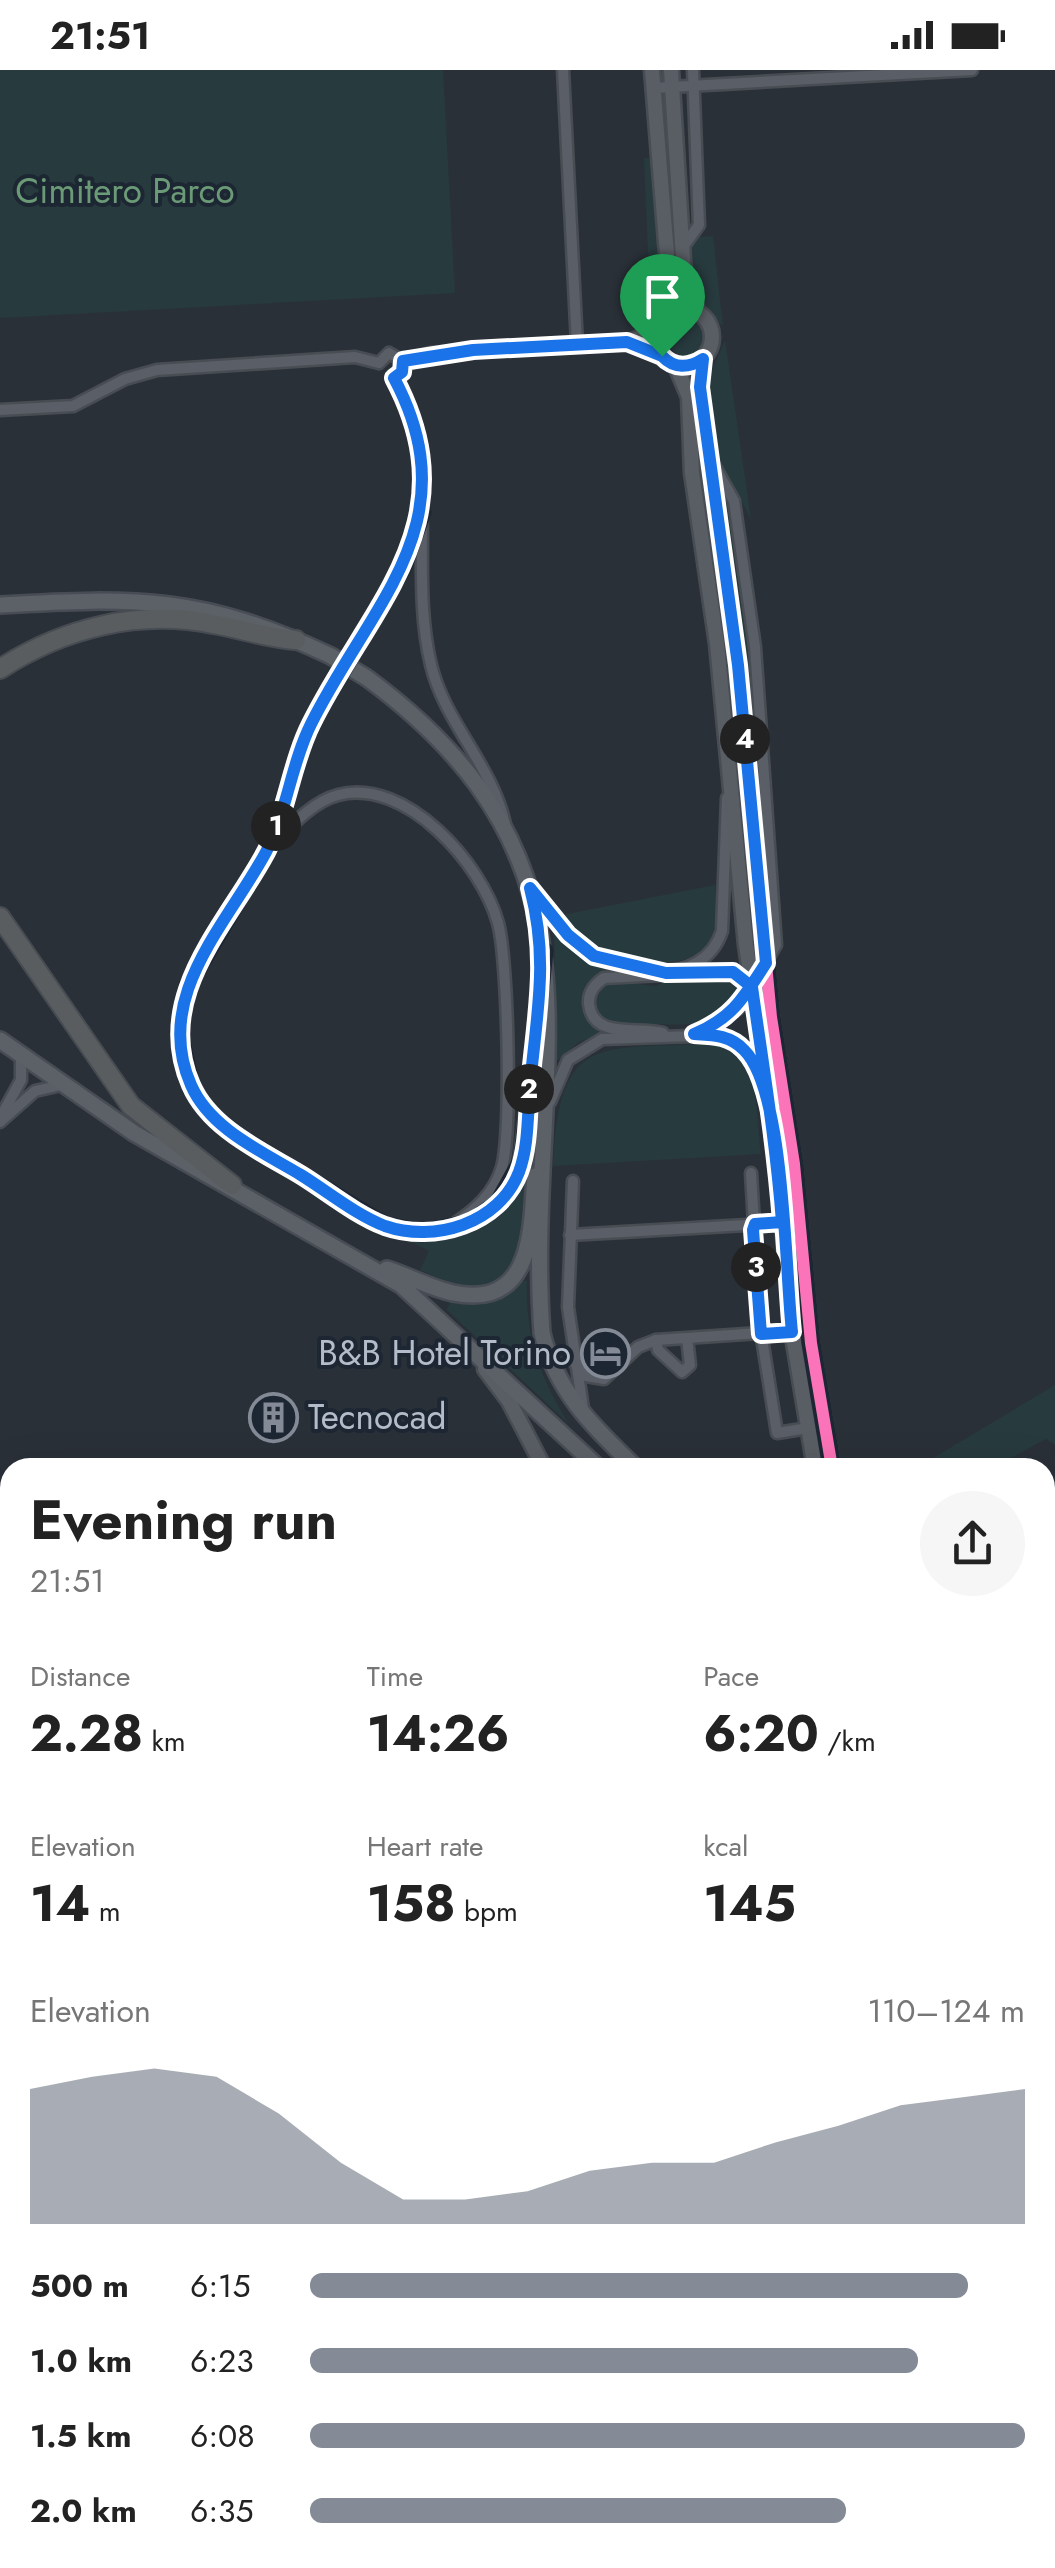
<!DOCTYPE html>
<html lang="en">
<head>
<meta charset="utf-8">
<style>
  :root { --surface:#fff; --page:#f6f6f6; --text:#222; --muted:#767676; --accent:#848b96 }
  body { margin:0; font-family:Jost,sans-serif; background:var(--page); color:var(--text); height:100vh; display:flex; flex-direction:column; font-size:38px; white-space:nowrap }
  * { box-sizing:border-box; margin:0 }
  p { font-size:32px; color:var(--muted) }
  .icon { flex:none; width:55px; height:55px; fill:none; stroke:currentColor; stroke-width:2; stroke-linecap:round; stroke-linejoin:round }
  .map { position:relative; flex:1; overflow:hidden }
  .sheet { position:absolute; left:0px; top:1388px; width:1055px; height:1112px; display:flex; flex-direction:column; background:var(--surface); border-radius:30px 30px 0 0; box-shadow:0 10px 40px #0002 }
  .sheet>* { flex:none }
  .pin { position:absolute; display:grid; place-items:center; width:85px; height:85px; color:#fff; margin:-102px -42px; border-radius:50% 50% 50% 0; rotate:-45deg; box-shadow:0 0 10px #0007 }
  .pin .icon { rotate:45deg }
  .km { position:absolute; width:50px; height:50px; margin:-25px; border-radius:50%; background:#222; color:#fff; font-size:28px; line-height:50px; text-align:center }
  .round { display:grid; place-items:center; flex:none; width:105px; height:105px; border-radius:52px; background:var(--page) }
  .summary { display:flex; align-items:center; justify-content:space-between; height:170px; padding:0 30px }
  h1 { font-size:55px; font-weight:700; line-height:75px }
  .stats { display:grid; grid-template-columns:repeat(3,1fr); gap:15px; height:170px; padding:10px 30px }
  .stats div { display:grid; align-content:center }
  .stats b { font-size:50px; font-weight:700 }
  .stats small { font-size:28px; font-weight:400 }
  .stats p { font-size:28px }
  .chart { height:280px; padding:20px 30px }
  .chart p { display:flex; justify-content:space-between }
  .chart svg { width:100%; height:180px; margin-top:10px; fill:var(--accent); opacity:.7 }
  ul { padding:0 30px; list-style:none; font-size:32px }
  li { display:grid; grid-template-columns:160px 120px 1fr; align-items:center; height:75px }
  li i { height:25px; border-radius:12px; background:var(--accent) }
  .status { display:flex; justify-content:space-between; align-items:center; height:70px; padding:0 50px; background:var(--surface); direction:ltr }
  .status svg { height:28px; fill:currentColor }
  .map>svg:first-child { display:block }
  .green { fill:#273a3e }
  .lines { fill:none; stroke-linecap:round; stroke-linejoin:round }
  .street-casing { stroke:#484c53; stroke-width:15 }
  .secondary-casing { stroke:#484c53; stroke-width:19 }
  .primary-casing { stroke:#484c55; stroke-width:20 }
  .highway-casing { stroke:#474c53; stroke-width:22 }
  .street { stroke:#5a5e66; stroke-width:10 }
  .secondary { stroke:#595d64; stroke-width:14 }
  .primary { stroke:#5c6168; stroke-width:15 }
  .highway { stroke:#5a5d60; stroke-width:18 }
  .tram { stroke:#595d64; stroke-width:2.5 }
  .primary-bridge-casing { stroke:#484c55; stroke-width:20; stroke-linecap:butt }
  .primary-bridge { stroke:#5c6168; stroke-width:15 }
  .cycleway-casing { stroke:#1d2633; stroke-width:19 }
  .cycleway { stroke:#fb73b8; stroke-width:12 }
  .route-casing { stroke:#fff; stroke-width:20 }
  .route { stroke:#1a73e8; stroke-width:12 }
  .labels { text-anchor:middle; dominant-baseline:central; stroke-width:8; stroke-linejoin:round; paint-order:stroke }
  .park-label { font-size:35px; fill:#6b9a76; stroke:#1d2633 }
  .poi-label { font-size:35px; fill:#b4bcc9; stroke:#1d2633; text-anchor:end }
</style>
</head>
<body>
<div class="status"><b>21:51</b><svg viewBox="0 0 49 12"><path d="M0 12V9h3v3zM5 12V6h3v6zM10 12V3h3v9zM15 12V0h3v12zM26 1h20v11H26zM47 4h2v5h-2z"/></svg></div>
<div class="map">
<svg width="1055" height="2498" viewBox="0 0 1055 2498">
  <rect width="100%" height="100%" fill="#2a3038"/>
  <g class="green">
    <path d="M 0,0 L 443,0 L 455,223 L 0,248 Z"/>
    <path d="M 644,88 L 653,88 L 664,223 L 651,251 Z"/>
    <path d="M 713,166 L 723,257 L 698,227 L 688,180 L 697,167 Z"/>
    <circle cx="686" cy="268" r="18"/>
    <path d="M 725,270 L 751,449 L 715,382 L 706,314 Z"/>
    <path d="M 697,341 L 729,563 L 759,875 L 752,876 L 696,388 Z"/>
    <path d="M 720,411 L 731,431 L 752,584 L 765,794 Z"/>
    <path d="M 715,815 C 717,831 719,853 711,869 C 693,904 631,893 602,882 C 585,875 571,860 562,845 Z"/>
    <path d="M 558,863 L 580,883 L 613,901 L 588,922 L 597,957 L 604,963 L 579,972 L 557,991 L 554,865 Z"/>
    <path d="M 707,904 L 733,908 L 745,919 C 725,958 690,955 653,954 C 639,954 625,957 611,955 L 596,941 L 595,929 L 608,911 L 656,916 L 673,908 Z"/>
    <path d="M 715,973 C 761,981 756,1047 761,1084 L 553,1096 C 559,959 600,981 715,973 Z"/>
    <path d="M 526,1096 C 524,1178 526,1251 420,1200 L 429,1181 L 398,1165 C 458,1170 501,1153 526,1096 Z"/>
    <path d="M 520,1211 L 527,1211 C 525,1267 540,1308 569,1354 L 447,1240 L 451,1229 L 505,1222 Z"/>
    <path d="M 1055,1315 L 1055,1375 L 1046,1369 L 994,1397 L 918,1397 Z"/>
  </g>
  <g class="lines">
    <defs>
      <g id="street">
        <path d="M 563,0 L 577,274"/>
        <path d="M 653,18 L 972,0"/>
        <path d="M 683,177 L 699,155 L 693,0"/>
        <path d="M 627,272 L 660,284"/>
        <path d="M 403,291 L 430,283 L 627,272 L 656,256"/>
        <path d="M 379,293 L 389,283 L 403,291"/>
        <path d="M 394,308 C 442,398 408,500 431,595 C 445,653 492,695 505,754"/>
        <path d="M 0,340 L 73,336 L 125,309 L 157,300 L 355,287 L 379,293"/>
        <path d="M 422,442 L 402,499 L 310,655 L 267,780 L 188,915 L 179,961 L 182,987 L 191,1017 L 209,1043 L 239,1067 L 384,1155 L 422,1163 L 470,1153 L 485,1144 L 518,1104 L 540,920"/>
        <path d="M 272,775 C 291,756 312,732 338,725 C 406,707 482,794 498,853 C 508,889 512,1063 502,1097 C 494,1124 475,1140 454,1154"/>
        <path d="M 532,821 C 546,840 560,861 578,876 C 617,907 703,920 722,861 L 727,728"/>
        <path d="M 686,900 L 733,903 L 753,918"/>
        <path d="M 661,905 L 604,908 C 595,914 588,922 589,934 C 593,970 639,956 663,963"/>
        <path d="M 694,964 L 738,939 L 776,875 L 755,577 L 734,431 L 711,390"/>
        <path d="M 550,1032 L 568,990 L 602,969 L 722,965 L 749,986 L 762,1015"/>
        <path d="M 0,1048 L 21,1010 L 21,986"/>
        <path d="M 0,1052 L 35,1021 L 61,1015"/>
        <path d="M 751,1103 L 760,1256 L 777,1363 L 808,1358"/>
        <path d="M 573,1111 L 568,1237 L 583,1338"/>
        <path d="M 570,1165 L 782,1153"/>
        <path d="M 687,1268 L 690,1295 L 682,1302 L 658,1280 L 656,1270 L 792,1261"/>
        <path d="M 574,1292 L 586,1306 L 604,1309 L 638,1277 L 656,1270"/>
        <path d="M 0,1540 L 10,1539"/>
        <path d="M 1045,1688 L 1055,1663"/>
        <path d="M 1045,1717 L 1055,1721"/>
      </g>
      <g id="secondary">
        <path d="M 652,0 L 670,221 L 662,247"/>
        <path d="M 671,0 L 684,205 L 697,242"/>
        <circle cx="683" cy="267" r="29"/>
        <path d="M 703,289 L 700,317 L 738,595 L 771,947 L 794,1094 L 811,1273 L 832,1398"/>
        <path d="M 676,296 L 689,327 L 692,403 L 717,574 L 746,875 L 777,1084 L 792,1261 L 815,1398"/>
        <path d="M 485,1299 L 509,1331 L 544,1398"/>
        <path d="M 695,2490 L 696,2498"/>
        <path d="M 734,2490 L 735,2498"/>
      </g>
      <g id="primary">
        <path d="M 0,535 C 137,527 204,526 331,586"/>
        <path d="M 367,608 C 628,800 523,995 542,1263 C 556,1321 593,1357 636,1398"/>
        <path d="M 0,970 L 134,1063 L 401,1215 L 599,1398"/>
        <path d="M 387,1199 C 409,1206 430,1218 453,1223 C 533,1239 531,1161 535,1106"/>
        <path d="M 1045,1677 L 1055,1681"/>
        <path d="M 1045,1699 L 1055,1703"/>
      </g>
      <g id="highway">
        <path d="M 0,599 C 63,558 139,539 213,554 C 242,559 267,568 296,570"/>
        <path d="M 0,847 L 131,1036 L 232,1115"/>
      </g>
    </defs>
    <use href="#street" class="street-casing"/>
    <use href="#secondary" class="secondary-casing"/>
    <use href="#primary" class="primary-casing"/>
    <use href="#highway" class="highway-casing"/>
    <use href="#street" class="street"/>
    <use href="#secondary" class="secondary"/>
    <use href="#primary" class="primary"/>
    <use href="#highway" class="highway"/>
    <path class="tram" d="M 709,2490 L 710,2498"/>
    <defs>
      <path id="primary-bridge" d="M 331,586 L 367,608"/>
    </defs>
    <use href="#primary-bridge" class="primary-bridge-casing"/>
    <use href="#primary-bridge" class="primary-bridge"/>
    <defs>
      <g id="cycleway">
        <path d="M 703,289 L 700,317 L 738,595 L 771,947 L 794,1094 L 811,1273 L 832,1398"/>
        <path d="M 422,442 L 402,499 L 310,655 L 267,780 L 188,915 L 179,961 L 191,1017 L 209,1043 L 239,1067 L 384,1155 L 422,1163 L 470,1153 L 498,1134 L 523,1089 L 544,881"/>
      </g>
    </defs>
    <use href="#cycleway" class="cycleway-casing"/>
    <use href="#cycleway" class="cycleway"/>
  </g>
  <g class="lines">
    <defs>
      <path id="route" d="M 662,286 L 627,272 L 473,280 L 403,291 L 402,302 L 394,308 C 471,453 371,533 311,654 C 291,694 287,742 266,782 C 227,855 152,926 191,1015 C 210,1059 263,1082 301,1105 C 327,1121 356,1145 385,1156 C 434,1173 499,1154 519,1102 C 530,1073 527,1036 531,1005 C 538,936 548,887 530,818 L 568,865 L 594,886 L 666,903 L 733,902 L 752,917 C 763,995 776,1073 782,1152 L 755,1154 L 753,1160 L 761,1264 L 792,1262 C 785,1200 785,1020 744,980 C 730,965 713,965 694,964 C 733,948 744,927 766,893 L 738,595 L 700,317 L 703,289 C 689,298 674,299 662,286"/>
    </defs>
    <use href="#route" class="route-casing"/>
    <use href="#route" class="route"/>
  </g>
  <defs>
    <symbol id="hotel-ring" viewBox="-11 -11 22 22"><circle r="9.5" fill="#1d2633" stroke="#848b96" stroke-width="1.5"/><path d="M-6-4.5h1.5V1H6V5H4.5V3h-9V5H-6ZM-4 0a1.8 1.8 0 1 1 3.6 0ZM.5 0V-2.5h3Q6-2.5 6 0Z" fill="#848b96"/></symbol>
    <symbol id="building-ring" viewBox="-11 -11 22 22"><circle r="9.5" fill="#1d2633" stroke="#848b96" stroke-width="1.5"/><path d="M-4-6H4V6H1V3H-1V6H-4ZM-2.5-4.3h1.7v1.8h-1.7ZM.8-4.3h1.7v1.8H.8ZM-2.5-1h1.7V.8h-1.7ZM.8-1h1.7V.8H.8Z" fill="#848b96"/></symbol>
  </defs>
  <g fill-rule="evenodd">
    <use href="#hotel-ring" x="578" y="1256" width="55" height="55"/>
    <use href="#building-ring" x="246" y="1320" width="55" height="55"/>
  </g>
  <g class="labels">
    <g class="park-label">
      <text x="125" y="121">Cimitero Parco</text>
    </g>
    <g class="poi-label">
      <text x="571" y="1283">B&amp;B Hotel Torino</text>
      <text x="308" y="1347" text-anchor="start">Tecnocad</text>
    </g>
  </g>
</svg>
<div class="pin" style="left:662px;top:286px;background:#1e9e55"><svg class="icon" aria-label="arrive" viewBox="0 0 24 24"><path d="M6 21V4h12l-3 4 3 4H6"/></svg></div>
<b class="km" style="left:276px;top:756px">1</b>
<b class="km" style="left:529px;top:1019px">2</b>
<b class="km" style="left:756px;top:1197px">3</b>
<b class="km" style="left:745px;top:669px">4</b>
<section class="sheet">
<div class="summary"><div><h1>Evening run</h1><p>21:51</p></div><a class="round"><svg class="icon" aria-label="share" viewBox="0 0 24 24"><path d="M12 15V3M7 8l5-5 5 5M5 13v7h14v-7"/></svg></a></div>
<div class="stats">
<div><p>Distance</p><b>2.28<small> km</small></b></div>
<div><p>Time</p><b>14:26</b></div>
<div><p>Pace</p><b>6:20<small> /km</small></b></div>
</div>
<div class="stats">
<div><p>Elevation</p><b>14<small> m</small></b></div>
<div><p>Heart rate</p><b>158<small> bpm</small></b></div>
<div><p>kcal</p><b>145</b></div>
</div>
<div class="chart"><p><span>Elevation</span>110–124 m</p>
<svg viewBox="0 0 160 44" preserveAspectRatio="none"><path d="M0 44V11L10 8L20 6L30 8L40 17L50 29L60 38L70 38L80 36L90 31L100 29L110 29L120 24L130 20L140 15L150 13L160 11V44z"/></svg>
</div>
<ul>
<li><b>500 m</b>6:15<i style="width:92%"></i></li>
<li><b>1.0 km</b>6:23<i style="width:85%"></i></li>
<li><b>1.5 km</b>6:08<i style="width:100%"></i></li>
<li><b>2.0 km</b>6:35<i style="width:75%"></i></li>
</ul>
</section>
</div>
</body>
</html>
